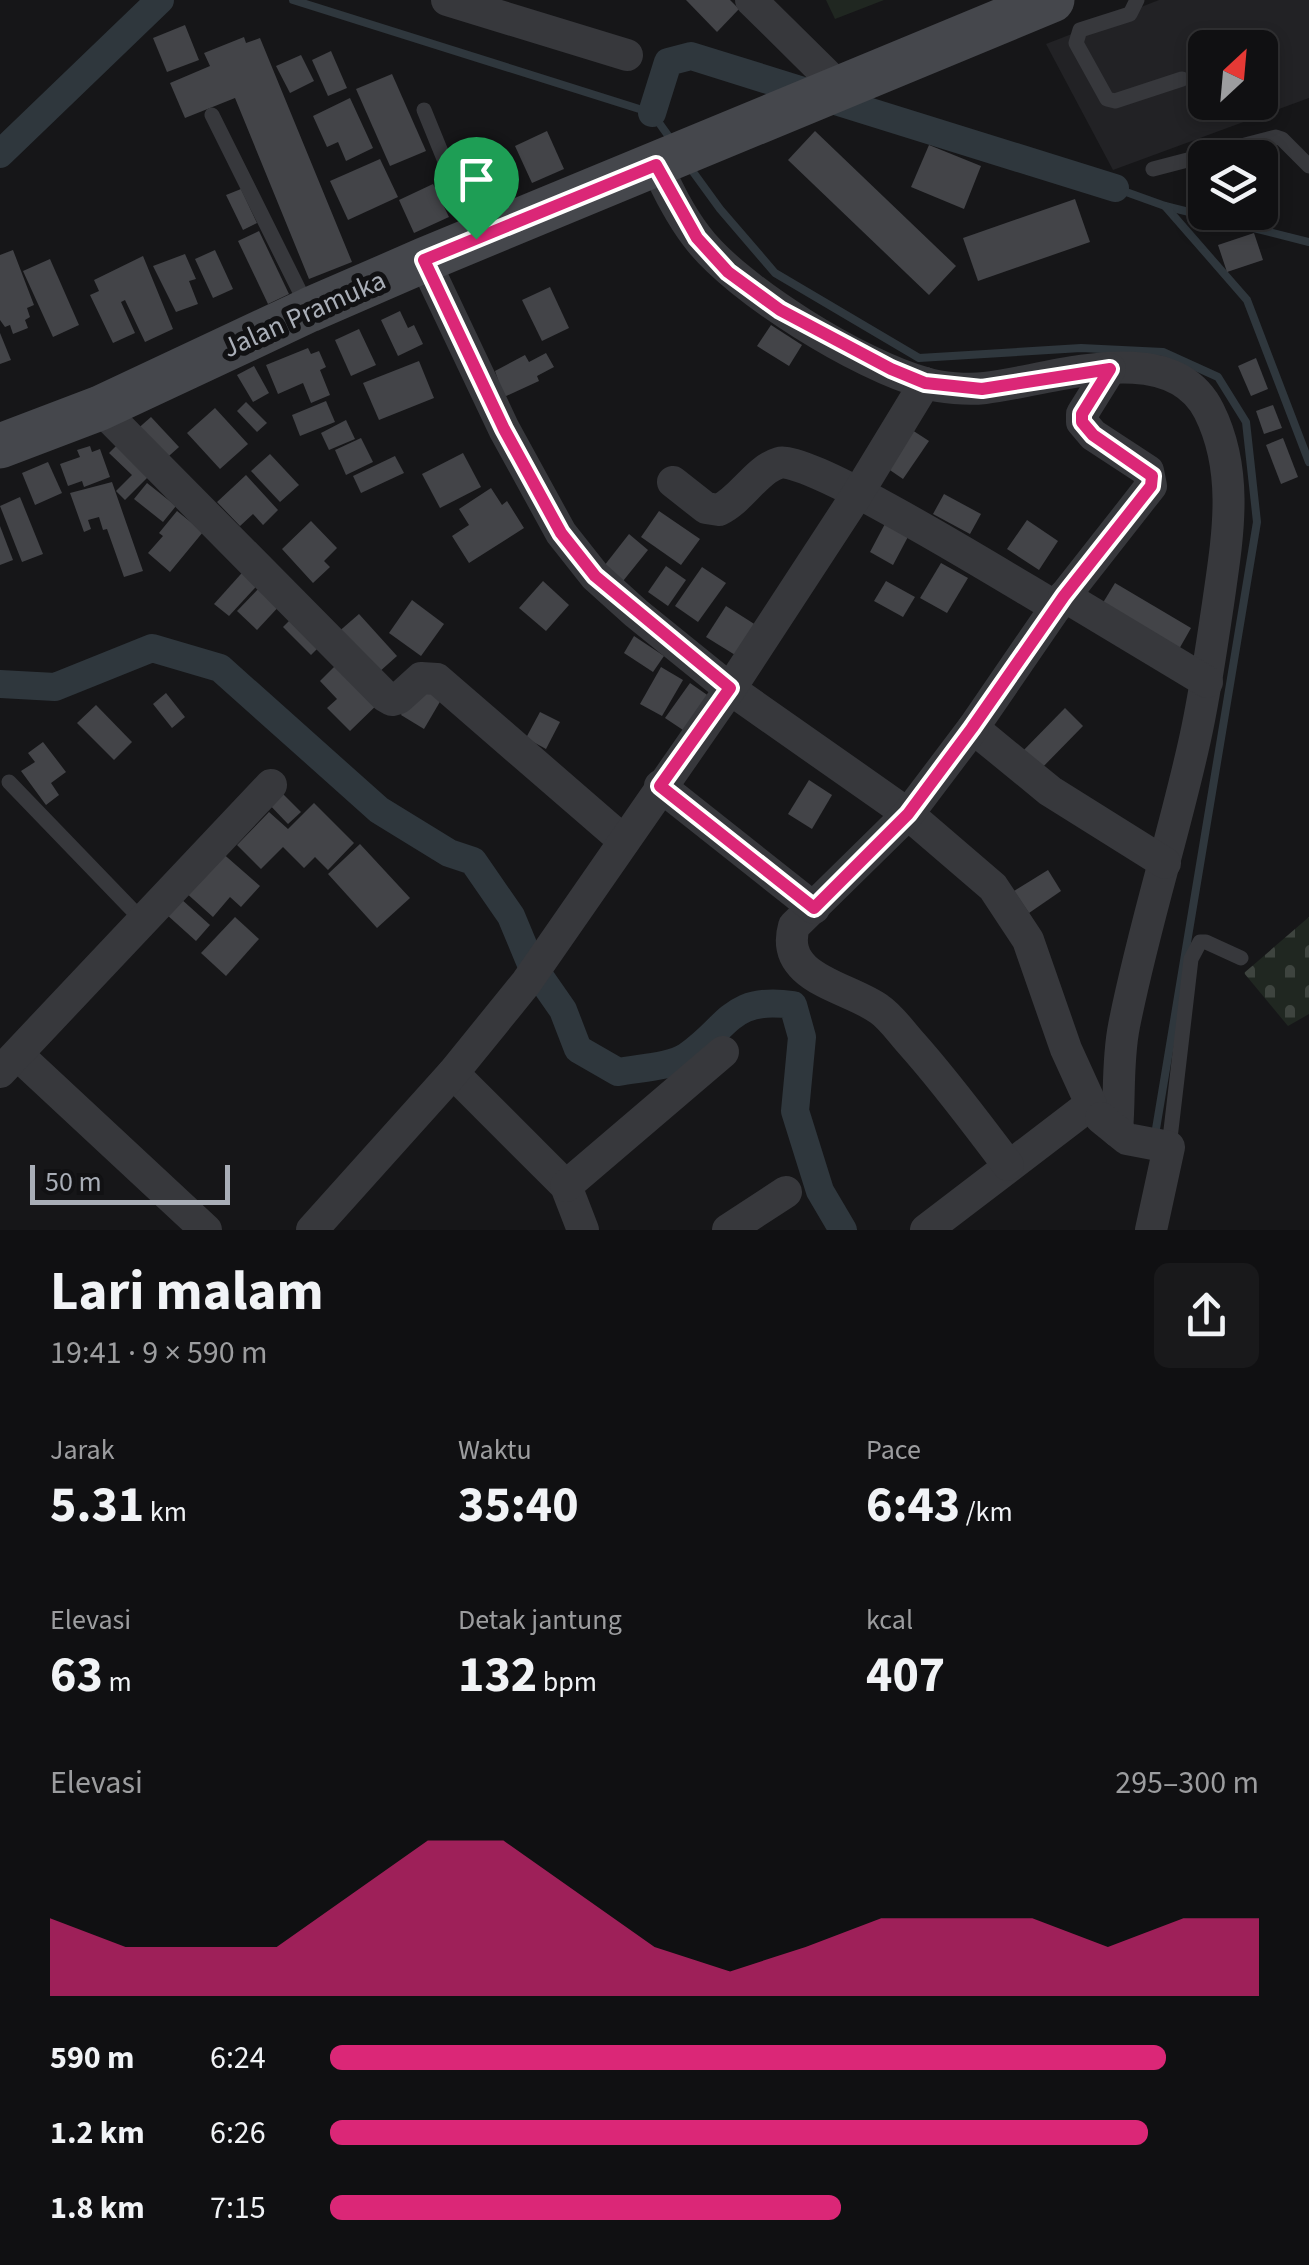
<!DOCTYPE html>
<html lang="id">
<head>
<meta charset="utf-8">
<style>
  :root { --surface:#101012; --page:#19191b; --text:#f1f3f6; --muted:#9c9d9f; --line:#303032; --accent:#db2777 }
  body { margin:0; font-family:"Source Sans 3",sans-serif; background:var(--page); color:var(--text); height:100vh; display:flex; flex-direction:column; font-size:38px; white-space:nowrap }
  * { box-sizing:border-box; margin:0 }
  p { font-size:32px; color:var(--muted) }
  .icon { flex:none; width:55px; height:55px; fill:none; stroke:currentColor; stroke-width:2; stroke-linecap:round; stroke-linejoin:round }
  .map { position:relative; height:1230px; overflow:hidden }
  .panel { display:flex; flex-direction:column; background:var(--surface); flex:1 }
  .panel>* { flex:none }
  .needle { width:65px; rotate:26deg }
  .controls { position:absolute; left:1188px; top:30px; display:grid; gap:20px }
  .controls a { display:grid; place-items:center; width:90px; height:90px; border-radius:15px; background:var(--surface); box-shadow:0 5px 15px #0003,0 0 0 2px var(--line); font-size:50px }
  .scale { position:absolute; left:30px; bottom:25px; width:200px; box-sizing:border-box; padding-left:10px; border:5px solid #a9aeb7; border-top:0; font-size:28px; line-height:35px; white-space:nowrap; color:#a9aeb7; -webkit-text-stroke:8px #111113; paint-order:stroke }
  .pin { position:absolute; display:grid; place-items:center; width:85px; height:85px; color:#fff; margin:-102px -42px; border-radius:50% 50% 50% 0; rotate:-45deg; box-shadow:0 0 10px #0007 }
  .pin .icon { rotate:45deg }
  .round { display:grid; place-items:center; flex:none; width:105px; height:105px; border-radius:15px; background:var(--page) }
  .headline { display:flex; align-items:center; justify-content:space-between; height:170px; padding:0 50px }
  h1 { font-size:55px; font-weight:700; line-height:75px }
  .metrics { display:grid; grid-template-columns:repeat(3,1fr); gap:15px; height:170px; padding:10px 50px }
  .metrics div { display:grid; align-content:center }
  .metrics b { font-size:50px; font-weight:700 }
  .metrics small { font-size:28px; font-weight:400 }
  .metrics p { font-size:28px }
  .chart { height:280px; padding:20px 50px }
  .chart p { display:flex; justify-content:space-between }
  .chart svg { width:100%; height:180px; margin-top:10px; fill:var(--accent); opacity:.7 }
  ul { padding:0 50px; list-style:none; font-size:32px }
  li { display:grid; grid-template-columns:160px 120px 1fr; align-items:center; height:75px }
  li i { height:25px; border-radius:12px; background:var(--accent) }
  .map>svg:first-child { display:block }
  .built { fill:#222225; fill-rule:evenodd }
  .cemetery { fill:url(#cemetery-stones) }
  .park { fill:#202721 }
  .lines { fill:none; stroke-linecap:round; stroke-linejoin:round }
  .stream { stroke:#2f373d; stroke-width:8 }
  .canal { stroke:#2f373d; stroke-width:28 }
  .building { fill:#434448 }
  .service { stroke:#37383c; stroke-width:15 }
  .minor { stroke:#37383c; stroke-width:32 }
  .secondary { stroke:#45474c; stroke-width:45 }
  .route-casing { stroke:#fff; stroke-width:20 }
  .route { stroke:#db2777; stroke-width:12 }
  .labels { text-anchor:middle; dominant-baseline:central; stroke-width:10; stroke-linejoin:round; paint-order:stroke }
  .street-label { font-size:28px; fill:#a9aeb7; stroke:#111113 }
</style>
</head>
<body>
<div class="map">
<svg width="1309" height="1230" viewBox="0 0 1309 1230">
  <defs>
    <pattern id="cemetery-stones" width="16" height="16" patternUnits="userSpaceOnUse" patternTransform="scale(2.5)"><rect width="16" height="16" fill="#202721"/><path d="M2 7V4a2 2 0 0 1 4 0v3zM10 15v-3a2 2 0 0 1 4 0v3z" fill="#3e443f"/></pattern>
  </defs>
  <rect width="100%" height="100%" fill="#161618"/>
  <path class="built" d="M 1159,0 L 1309,0 L 1309,98 L 1113,170 L 1046,44 ZM 1205,48 L 1260,48 L 1260,102 L 1205,102 Z"/>
  <path class="cemetery" d="M 1309,917 L 1309,1014 L 1288,1026 L 1244,973 Z"/>
  <path class="park" d="M 826,0 L 884,0 L 835,19 Z"/>
  <g class="lines">
    <g class="stream">
      <path d="M 293,0 L 652,113 L 672,141"/>
      <path d="M 688,165 L 720,209 L 775,273 L 919,358 L 1081,348 L 1163,352 L 1218,377 L 1246,422 L 1257,522 L 1155,1135"/>
      <path d="M 1115,188 L 1165,206 L 1309,242"/>
      <path d="M 1165,206 L 1247,300 L 1309,462"/>
    </g>
    <g class="canal">
      <path d="M 652,113 L 668,62 L 691,56 L 1115,188"/>
      <path d="M 0,154 L 160,0"/>
      <path d="M 0,684 L 55,687 L 152,648 L 220,668 L 379,810 L 449,853 L 473,861 L 511,916 L 531,964 L 563,1010 L 578,1049 L 618,1072 C 638,1068 671,1067 687,1056 C 730,1026 730,996 793,1005 L 802,1037 L 795,1111 L 820,1191 L 843,1230"/>
    </g>
  </g>
  <g class="building">
    <path d="M 686,0 L 730,0 L 739,9 L 717,32 Z"/>
    <path d="M 185,25 L 199,60 L 167,72 L 153,38 Z"/>
    <path d="M 244,37 L 246,43 L 260,38 L 352,262 L 309,279 L 235,98 L 185,118 L 170,83 L 210,66 L 204,53 Z"/>
    <path d="M 331,51 L 347,88 L 328,96 L 312,60 Z"/>
    <path d="M 301,55 L 314,81 L 290,93 L 276,66 Z"/>
    <path d="M 392,74 L 426,151 L 390,166 L 356,89 Z"/>
    <path d="M 350,98 L 373,148 L 346,161 L 338,142 L 327,147 L 313,116 Z"/>
    <path d="M 547,131 L 564,169 L 532,183 L 515,146 Z"/>
    <path d="M 815,131 L 956,266 L 929,295 L 788,160 Z"/>
    <path d="M 929,145 L 981,166 L 964,209 L 911,187 Z"/>
    <path d="M 380,159 L 398,197 L 348,220 L 330,181 Z"/>
    <path d="M 497,164 L 509,195 L 475,207 L 463,177 Z"/>
    <path d="M 433,184 L 449,217 L 414,233 L 399,200 Z"/>
    <path d="M 241,189 L 257,223 L 243,230 L 226,195 Z"/>
    <path d="M 1075,199 L 1090,242 L 978,281 L 963,238 Z"/>
    <path d="M 259,231 L 289,294 L 268,304 L 238,241 Z"/>
    <path d="M 1254,233 L 1263,260 L 1227,272 L 1218,245 Z"/>
    <path d="M 13,250 L 34,305 L 27,308 L 30,317 L 25,320 L 28,328 L 13,334 L 10,325 L 5,327 L 0,320 L 0,255 Z"/>
    <path d="M 215,250 L 233,289 L 213,298 L 195,259 Z"/>
    <path d="M 185,254 L 196,279 L 189,281 L 198,304 L 176,312 L 153,266 Z"/>
    <path d="M 143,256 L 173,329 L 145,342 L 125,300 L 121,302 L 135,333 L 113,343 L 90,295 L 99,291 L 94,280 Z"/>
    <path d="M 50,259 L 79,325 L 53,337 L 23,271 Z"/>
    <path d="M 550,287 L 569,328 L 542,341 L 522,300 Z"/>
    <path d="M 400,311 L 408,328 L 414,325 L 423,344 L 398,356 L 381,320 Z"/>
    <path d="M 771,325 L 802,345 L 789,366 L 757,346 Z"/>
    <path d="M 359,329 L 376,365 L 351,376 L 335,340 Z"/>
    <path d="M 0,333 L 11,360 L 0,364 Z"/>
    <path d="M 308,348 L 311,354 L 319,351 L 326,367 L 320,370 L 330,395 L 311,403 L 303,383 L 278,394 L 266,365 Z"/>
    <path d="M 546,353 L 554,367 L 537,376 L 539,381 L 504,397 L 495,371 L 525,355 L 529,362 Z"/>
    <path d="M 1256,358 L 1268,389 L 1251,396 L 1238,366 Z"/>
    <path d="M 419,361 L 434,398 L 379,420 L 363,383 Z"/>
    <path d="M 254,366 L 269,393 L 253,402 L 237,375 Z"/>
    <path d="M 326,401 L 335,422 L 300,436 L 292,415 Z"/>
    <path d="M 246,402 L 267,423 L 257,432 L 237,411 Z"/>
    <path d="M 1273,405 L 1282,428 L 1264,434 L 1256,411 Z"/>
    <path d="M 215,408 L 248,444 L 220,469 L 187,433 Z"/>
    <path d="M 151,417 L 179,447 L 161,463 L 134,432 Z"/>
    <path d="M 346,420 L 355,439 L 329,450 L 321,433 Z"/>
    <path d="M 909,428 L 929,441 L 903,479 L 884,466 Z"/>
    <path d="M 361,438 L 373,462 L 346,475 L 335,450 Z"/>
    <path d="M 1283,438 L 1298,477 L 1281,484 L 1266,445 Z"/>
    <path d="M 123,439 L 155,470 L 125,500 L 116,491 L 132,475 L 109,453 Z"/>
    <path d="M 90,446 L 92,452 L 100,449 L 110,477 L 84,487 L 82,481 L 68,486 L 60,464 L 80,457 L 77,450 Z"/>
    <path d="M 463,453 L 481,487 L 440,508 L 422,474 Z"/>
    <path d="M 270,454 L 299,485 L 280,502 L 251,471 Z"/>
    <path d="M 395,456 L 404,473 L 361,493 L 353,476 Z"/>
    <path d="M 48,462 L 62,493 L 35,505 L 22,473 Z"/>
    <path d="M 246,475 L 278,510 L 263,525 L 253,514 L 240,526 L 217,502 Z"/>
    <path d="M 112,482 L 143,571 L 124,577 L 107,529 L 103,530 L 99,517 L 88,520 L 91,529 L 84,532 L 70,493 Z"/>
    <path d="M 147,483 L 176,506 L 163,522 L 134,499 Z"/>
    <path d="M 491,488 L 502,505 L 507,501 L 524,528 L 469,563 L 452,536 L 469,525 L 459,509 Z"/>
    <path d="M 944,494 L 981,514 L 970,534 L 933,514 Z"/>
    <path d="M 20,497 L 43,554 L 22,562 L 0,506 Z"/>
    <path d="M 177,511 L 203,532 L 170,572 L 148,553 L 163,536 L 159,533 Z"/>
    <path d="M 659,511 L 700,539 L 681,565 L 641,537 Z"/>
    <path d="M 887,520 L 910,533 L 893,565 L 870,552 Z"/>
    <path d="M 1027,520 L 1058,541 L 1039,570 L 1007,549 Z"/>
    <path d="M 311,521 L 337,548 L 324,561 L 330,567 L 313,583 L 282,549 Z"/>
    <path d="M 0,526 L 13,560 L 0,565 Z"/>
    <path d="M 629,534 L 648,550 L 623,581 L 604,566 Z"/>
    <path d="M 941,563 L 968,578 L 947,613 L 920,598 Z"/>
    <path d="M 249,565 L 264,578 L 229,616 L 214,604 Z"/>
    <path d="M 666,566 L 686,580 L 668,606 L 648,592 Z"/>
    <path d="M 702,567 L 726,583 L 698,622 L 675,606 Z"/>
    <path d="M 543,581 L 569,605 L 546,631 L 519,608 Z"/>
    <path d="M 886,581 L 915,597 L 903,617 L 874,601 Z"/>
    <path d="M 264,583 L 283,602 L 257,630 L 237,611 Z"/>
    <path d="M 1115,583 L 1191,628 L 1178,651 L 1101,606 Z"/>
    <path d="M 412,600 L 444,624 L 421,656 L 389,633 Z"/>
    <path d="M 726,606 L 759,627 L 740,658 L 706,637 Z"/>
    <path d="M 297,613 L 325,641 L 311,655 L 283,627 Z"/>
    <path d="M 359,614 L 397,656 L 378,673 L 336,634 Z"/>
    <path d="M 634,636 L 664,656 L 653,672 L 624,653 Z"/>
    <path d="M 344,657 L 384,698 L 350,731 L 327,708 L 337,699 L 320,681 Z"/>
    <path d="M 661,667 L 683,680 L 662,716 L 640,704 Z"/>
    <path d="M 690,683 L 713,699 L 689,734 L 665,718 Z"/>
    <path d="M 417,685 L 441,700 L 424,729 L 401,715 Z"/>
    <path d="M 166,693 L 185,717 L 172,728 L 153,704 Z"/>
    <path d="M 96,705 L 132,742 L 114,760 L 77,723 Z"/>
    <path d="M 1065,708 L 1083,726 L 1036,774 L 1018,756 Z"/>
    <path d="M 540,712 L 560,722 L 546,749 L 526,738 Z"/>
    <path d="M 43,742 L 66,772 L 51,783 L 59,795 L 46,805 L 21,771 L 35,762 L 28,753 Z"/>
    <path d="M 809,780 L 832,795 L 812,829 L 788,814 Z"/>
    <path d="M 277,788 L 301,812 L 288,824 L 265,800 Z"/>
    <path d="M 314,803 L 354,843 L 328,870 L 315,857 L 304,868 L 283,847 L 261,869 L 237,845 L 269,812 L 288,829 Z"/>
    <path d="M 360,844 L 410,898 L 377,928 L 328,874 Z"/>
    <path d="M 220,851 L 260,886 L 241,907 L 230,897 L 213,917 L 184,891 Z"/>
    <path d="M 1048,870 L 1061,891 L 1029,913 L 1014,891 Z"/>
    <path d="M 180,898 L 210,925 L 196,941 L 166,914 Z"/>
    <path d="M 235,917 L 259,939 L 226,976 L 201,953 Z"/>
  </g>
  <g class="lines">
    <g class="service">
      <path d="M 1137,0 L 1130,14 L 1080,30 L 1076,43 L 1107,99 L 1115,101 L 1182,79"/>
      <path d="M 424,110 L 475,235"/>
      <path d="M 212,115 L 308,308"/>
      <path d="M 1153,169 L 1276,137 L 1282,139 L 1309,166"/>
      <path d="M 9,782 L 144,922"/>
      <path d="M 1169,1147 L 1191,959 L 1200,942 L 1206,942 L 1241,958"/>
    </g>
    <g class="minor">
      <path d="M 447,0 L 627,55"/>
      <path d="M 751,0 L 839,87"/>
      <path d="M 656,165 C 668,190 680,215 697,237 C 737,290 861,366 925,383 C 941,388 968,390 985,388 C 1049,381 1171,334 1209,411 C 1240,473 1227,540 1218,604 C 1211,650 1205,694 1195,739 C 1174,835 1143,929 1124,1026 C 1117,1061 1120,1096 1117,1131"/>
      <path d="M 424,260 L 504,429 L 561,533 L 595,576 L 636,613 L 730,689 L 908,814 L 993,887 L 1028,940 L 1066,1049 L 1091,1104 L 926,1230"/>
      <path d="M 1110,369 L 1082,414 L 1082,422 L 1093,435 L 1148,471 L 1151,486 L 1056,607 L 973,728 L 1050,791 L 1165,863"/>
      <path d="M 100,408 L 385,696 L 392,700 L 399,698 L 421,678 L 437,679 L 624,841"/>
      <path d="M 673,482 L 706,508 L 719,510 C 742,499 756,470 779,463 C 808,454 1018,585 1056,607"/>
      <path d="M 1064,596 L 1207,682"/>
      <path d="M 973,728 L 908,814 L 794,926 C 779,979 847,986 879,1009 C 891,1017 901,1032 911,1043 C 946,1082 976,1123 1008,1165"/>
      <path d="M 660,786 L 814,908"/>
      <path d="M 18,1055 L 206,1230"/>
      <path d="M 0,1072 L 271,785"/>
      <path d="M 453,1073 L 566,1186 L 583,1230"/>
      <path d="M 1101,1118 L 1127,1139 L 1169,1147 L 1151,1230"/>
      <path d="M 566,1186 L 723,1052"/>
      <path d="M 312,1230 L 453,1073 L 526,983 L 730,689 L 858,493 L 925,383"/>
      <path d="M 728,1230 L 786,1192"/>
    </g>
    <path class="secondary" d="M 0,446 L 100,408 L 309,310 L 424,260 L 1052,0"/>
  </g>
  <g class="lines">
    <defs>
      <path id="route" d="M 656,165 L 697,238 L 728,272 L 780,310 L 891,369 L 925,383 L 982,389 L 1110,369 L 1082,414 L 1082,422 L 1093,435 L 1152,476 L 1151,486 L 1064,596 L 972,728 L 908,814 L 814,908 L 660,786 L 730,688 L 595,576 L 561,533 L 504,429 L 424,260 Z"/>
    </defs>
    <use href="#route" class="route-casing"/>
    <use href="#route" class="route"/>
  </g>
  <g class="labels">
    <g class="street-label">
      <text transform="translate(304 314) rotate(-24)">Jalan Pramuka</text>
    </g>
  </g>
</svg>
<div class="controls">
<a><svg class="needle" viewBox="-14 -14 28 28"><path d="M0-13l5 13h-10z" fill="#e53935"/><path d="M0 13l5-13h-10z" fill="#9c9d9f"/></svg></a>
<a><svg class="icon" aria-label="layers" viewBox="0 0 24 24"><path d="M12 4l9 5-9 5-9-5zM3 14l9 5 9-5"/></svg></a>
</div>
<div class="scale">50 m</div>
<div class="pin" style="left:476px;top:239px;background:#1e9e55"><svg class="icon" aria-label="arrive" viewBox="0 0 24 24"><path d="M6 21V4h12l-3 4 3 4H6"/></svg></div>
</div>
<section class="panel">
<div class="headline"><div><h1>Lari malam</h1><p>19:41 · 9 × 590 m</p></div><a class="round"><svg class="icon" aria-label="share" viewBox="0 0 24 24"><path d="M12 15V3M7 8l5-5 5 5M5 13v7h14v-7"/></svg></a></div>
<div class="metrics">
<div><p>Jarak</p><b>5.31<small> km</small></b></div>
<div><p>Waktu</p><b>35:40</b></div>
<div><p>Pace</p><b>6:43<small> /km</small></b></div>
</div>
<div class="metrics">
<div><p>Elevasi</p><b>63<small> m</small></b></div>
<div><p>Detak jantung</p><b>132<small> bpm</small></b></div>
<div><p>kcal</p><b>407</b></div>
</div>
<div class="chart"><p><span>Elevasi</span>295–300 m</p>
<svg viewBox="0 0 160 44" preserveAspectRatio="none"><path d="M0 44V25L10 32L20 32L30 32L40 19L50 6L60 6L70 19L80 32L90 38L100 32L110 25L120 25L130 25L140 32L150 25L160 25V44z"/></svg>
</div>
<ul>
<li><b>590 m</b>6:24<i style="width:90%"></i></li>
<li><b>1.2 km</b>6:26<i style="width:88%"></i></li>
<li><b>1.8 km</b>7:15<i style="width:55%"></i></li>
</ul>
</section>
</body>
</html>
